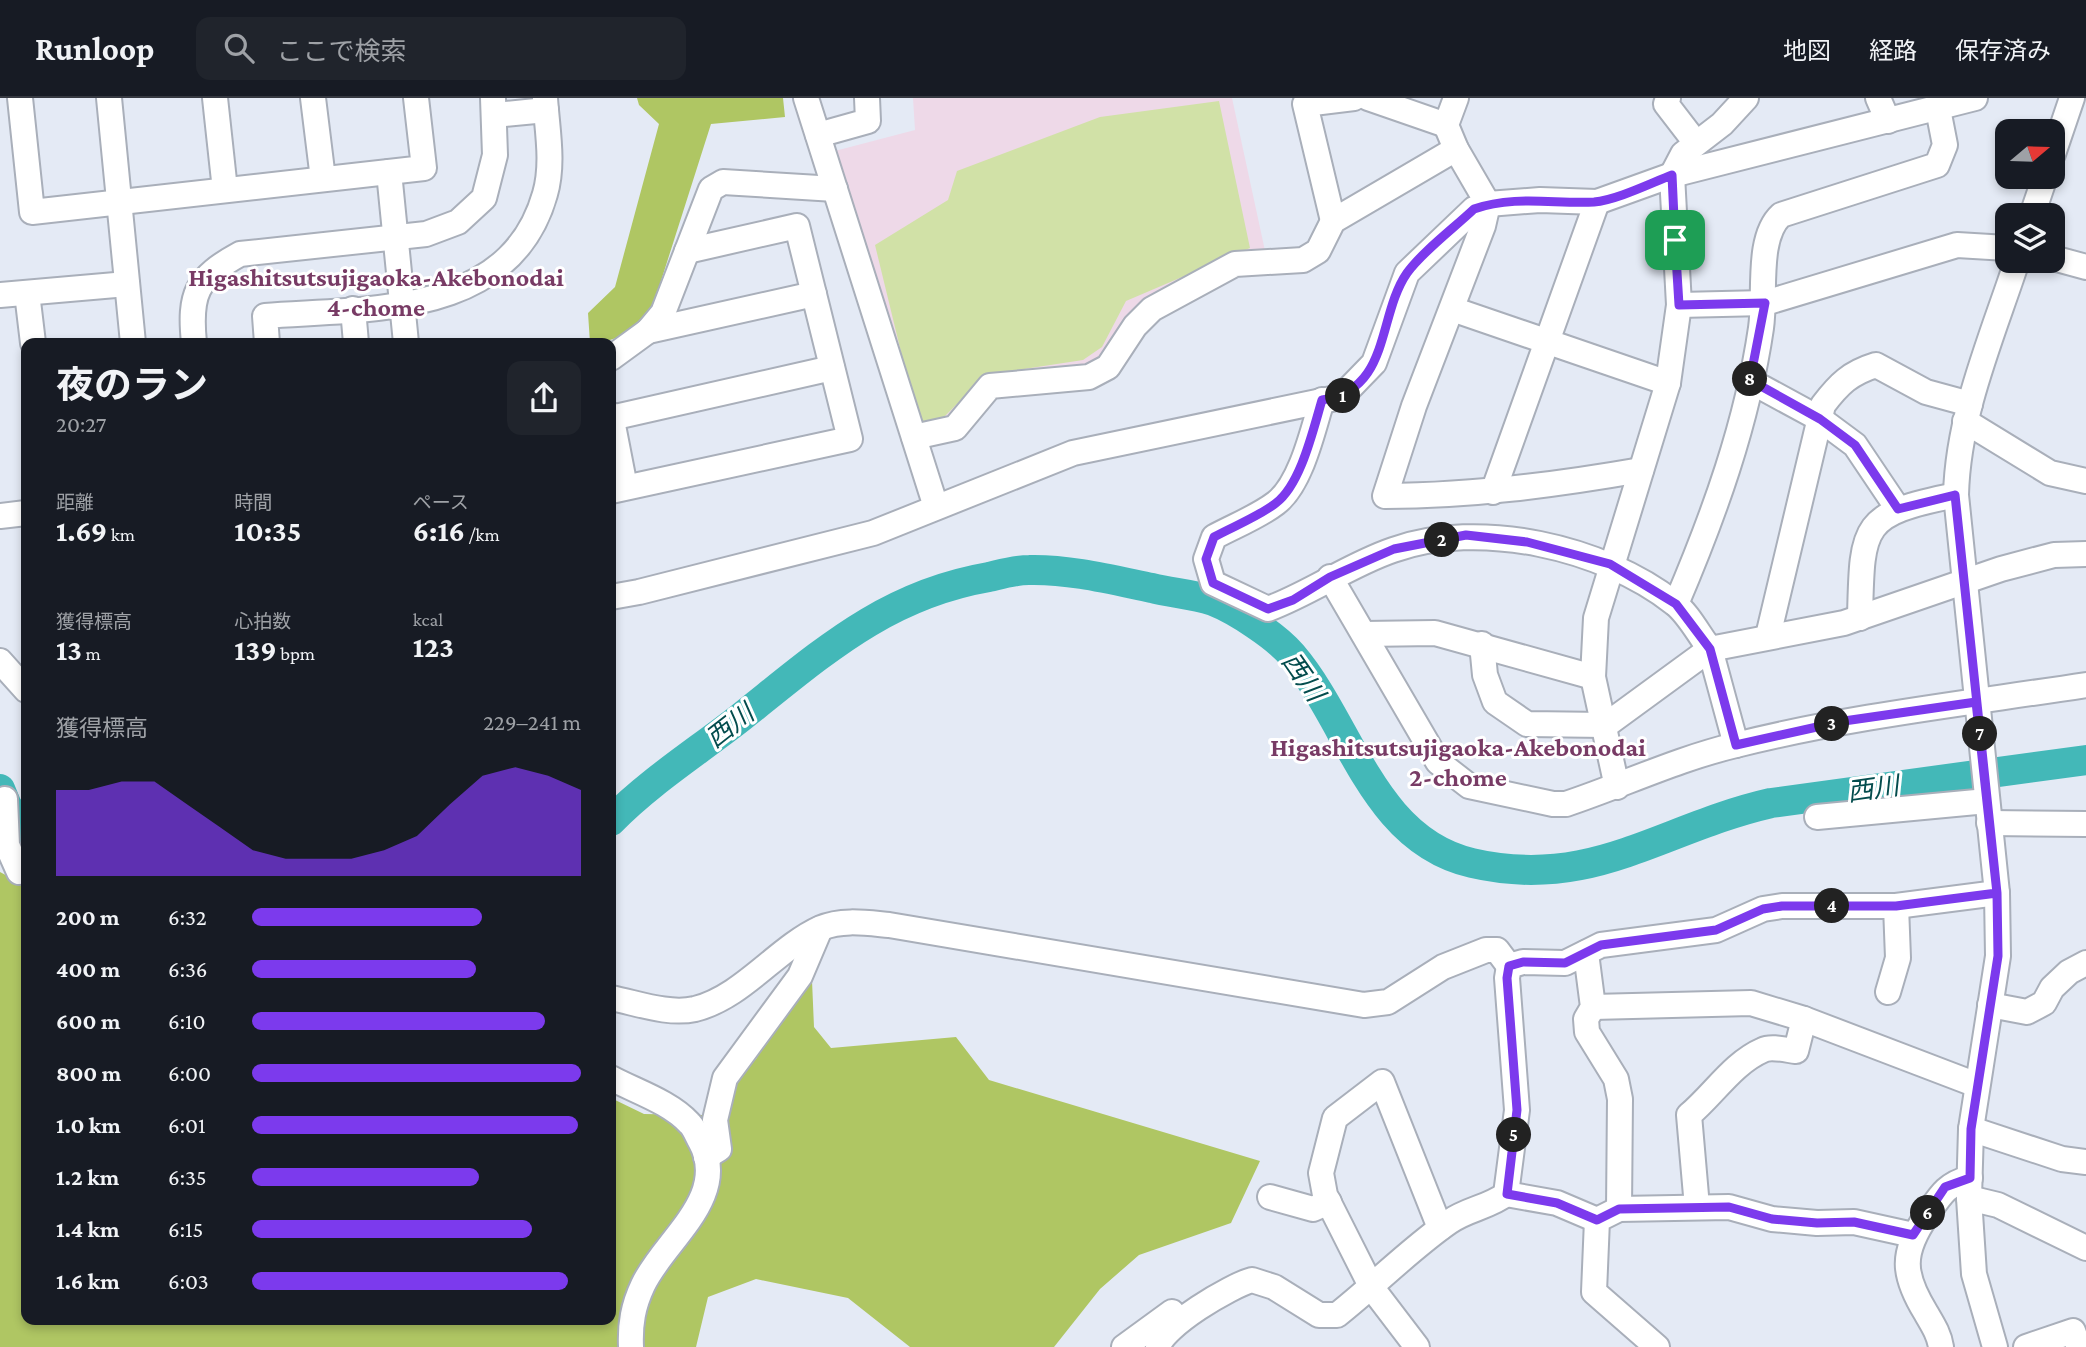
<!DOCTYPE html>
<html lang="ja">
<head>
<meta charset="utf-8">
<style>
  :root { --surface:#171b24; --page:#20242c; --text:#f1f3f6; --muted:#9ea1a6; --line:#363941; --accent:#7c3aed }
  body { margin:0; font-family:"Crimson Pro","Noto Sans JP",serif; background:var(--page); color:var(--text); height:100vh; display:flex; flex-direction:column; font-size:26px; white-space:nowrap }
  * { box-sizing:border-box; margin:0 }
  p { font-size:23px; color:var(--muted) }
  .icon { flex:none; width:38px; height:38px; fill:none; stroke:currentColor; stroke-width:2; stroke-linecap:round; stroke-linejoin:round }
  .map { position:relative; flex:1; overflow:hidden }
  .panel { position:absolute; left:21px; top:240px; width:595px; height:987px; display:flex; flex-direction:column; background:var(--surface); border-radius:14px; box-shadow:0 4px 10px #0003 }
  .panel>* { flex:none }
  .needle { width:46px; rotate:71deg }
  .fabs { position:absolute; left:1995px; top:21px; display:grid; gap:14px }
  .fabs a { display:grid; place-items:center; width:70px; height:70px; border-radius:14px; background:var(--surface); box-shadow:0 4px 10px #0003; font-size:35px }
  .pin { position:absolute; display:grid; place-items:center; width:60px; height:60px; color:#fff; margin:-30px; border-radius:14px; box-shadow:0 4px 10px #0006 }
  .km { position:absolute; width:35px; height:35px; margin:-18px; border-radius:50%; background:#222; color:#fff; font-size:19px; line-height:35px; text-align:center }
  .round { display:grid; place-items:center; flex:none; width:74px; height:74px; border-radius:14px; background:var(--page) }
  .overview { display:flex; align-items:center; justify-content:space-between; height:119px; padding:0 35px }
  h1 { font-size:38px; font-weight:700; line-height:52px }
  .stats { display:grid; grid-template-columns:repeat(3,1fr); gap:10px; height:119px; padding:7px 35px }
  .stats div { display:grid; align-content:center }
  .stats b { font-size:30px; font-weight:700 }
  .stats small { font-size:19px; font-weight:400 }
  .stats p { font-size:19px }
  .chart { height:196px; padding:14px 35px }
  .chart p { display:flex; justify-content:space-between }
  .chart svg { width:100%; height:126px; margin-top:7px; fill:var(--accent); opacity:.7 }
  ul { padding:0 35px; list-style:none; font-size:23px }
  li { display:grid; grid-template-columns:112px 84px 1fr; align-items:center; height:52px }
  li i { height:18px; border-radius:9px; background:var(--accent) }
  header { display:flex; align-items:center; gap:42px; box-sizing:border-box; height:98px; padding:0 35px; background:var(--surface); border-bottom:2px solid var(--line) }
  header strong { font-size:33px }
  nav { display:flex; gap:38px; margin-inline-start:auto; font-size:24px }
  .search { width:490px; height:63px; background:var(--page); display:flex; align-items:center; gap:18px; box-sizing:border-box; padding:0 24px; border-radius:14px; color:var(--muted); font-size:26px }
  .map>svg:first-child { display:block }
  .education { fill:#eed9e8 }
  .green { fill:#d1e1a7 }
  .forest { fill:#afc663 }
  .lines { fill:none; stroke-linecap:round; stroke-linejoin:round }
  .river { stroke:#43b8b8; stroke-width:30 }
  .minor-casing { stroke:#a9afba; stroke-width:28 }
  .minor { stroke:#fff; stroke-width:24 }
  .route-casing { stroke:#fff; stroke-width:14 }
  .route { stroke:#7c3aed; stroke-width:9 }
  .labels { text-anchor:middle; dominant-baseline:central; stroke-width:6; stroke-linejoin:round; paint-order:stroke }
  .neighbourhood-label { font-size:26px; font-weight:bold; fill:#783b65; stroke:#fff }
  .water-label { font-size:26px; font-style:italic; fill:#034c4d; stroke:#fff }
</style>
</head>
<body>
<header>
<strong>Runloop</strong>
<div class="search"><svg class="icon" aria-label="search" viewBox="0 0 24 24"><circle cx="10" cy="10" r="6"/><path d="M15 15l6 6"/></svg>ここで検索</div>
<nav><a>地図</a><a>経路</a><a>保存済み</a></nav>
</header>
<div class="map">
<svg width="2086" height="1249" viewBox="0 0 2086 1249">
  <rect width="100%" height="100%" fill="#e4eaf5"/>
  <path class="education" d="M 913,0 L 1232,0 L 1267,162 L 1239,164 L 1091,268 L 963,311 L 924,338 L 831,54 L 915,32 Z"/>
  <path class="green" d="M 1219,3 L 1250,150 L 1126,203 L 1102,249 L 1083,262 L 986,277 L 935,328 L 919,328 L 875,147 L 948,102 L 957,73 L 1100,19 Z"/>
  <g class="forest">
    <path d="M 637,0 L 783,0 L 785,19 L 711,26 L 646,230 L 601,245 L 590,245 L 588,215 L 615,189 L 659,26 L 639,7 Z"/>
    <path d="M 0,774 L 26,788 L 26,1222 L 611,1222 L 611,1000 L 644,1016 L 702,1017 L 756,961 L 785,913 L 811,859 L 814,929 L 831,950 L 956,939 L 989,982 L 1260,1063 L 1231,1125 L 1139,1157 L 1100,1191 L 1054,1249 L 910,1249 L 848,1200 L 756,1181 L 708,1199 L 696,1249 L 0,1249 Z"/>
  </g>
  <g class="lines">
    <g class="river">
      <path d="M 0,691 L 7,708 L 26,735"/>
      <path d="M 611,723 C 649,684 698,653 740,620 C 821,556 884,497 989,479 C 1002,476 1016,472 1029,472 C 1070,471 1113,482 1152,490 C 1171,495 1194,496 1213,503 C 1236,512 1276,538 1292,557 C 1351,626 1372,742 1472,765 C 1592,793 1661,730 1771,705 L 2086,662"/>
    </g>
    <defs>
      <g id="minor">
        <path d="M 20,0 L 32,114 L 424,70 L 416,0"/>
        <path d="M 109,0 L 133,245"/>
        <path d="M 215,0 L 225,92"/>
        <path d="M 313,0 L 323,81"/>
        <path d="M 806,0 L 936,409"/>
        <path d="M 1368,0 L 1446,27"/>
        <path d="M 1456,0 L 1446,27 L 1456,51 L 1488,106 L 1483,128 L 1414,308 L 1385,398 C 1471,398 1555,387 1641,372"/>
        <path d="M 1668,0 L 1666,6 L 1696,45"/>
        <path d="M 1878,0 L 1888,23"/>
        <path d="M 495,17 L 546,12"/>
        <path d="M 818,37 L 868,23 L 867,0"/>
        <path d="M 2053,56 L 2072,0"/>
        <path d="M 389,74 L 406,245"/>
        <path d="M 2032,117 L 2045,79"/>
        <path d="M 1333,123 L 1305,6 L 1354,0"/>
        <path d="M 2053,160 L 2086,169"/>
        <path d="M 27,195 L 33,245"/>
        <path d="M 0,197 L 127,186"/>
        <path d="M 1679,207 L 1765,205 L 1957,147 L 2007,150"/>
        <path d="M 353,211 L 356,245"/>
        <path d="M 1452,211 L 1668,285"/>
        <path d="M 648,233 L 814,196"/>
        <path d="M 194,245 C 189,196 196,180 240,156 L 426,136 L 458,124 L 484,100 L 495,57 L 493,0"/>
        <path d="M 267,245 L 265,218 C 368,210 510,220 545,96 C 554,65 547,31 545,0"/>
        <path d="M 611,260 L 648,233 L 663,215 L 711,91 L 723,84 L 835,91"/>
        <path d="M 1750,283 L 1820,321 L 1855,347 L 1898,411"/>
        <path d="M 1322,302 C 1313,332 1301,386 1276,405 C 1258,419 1234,428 1214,439 L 1206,461 L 1213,485 L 1268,511 C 1311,495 1349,467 1393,452 C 1479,421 1603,449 1674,505 C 1688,515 1699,537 1710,551 L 1844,525 L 2001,471 L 2054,457 L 2086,456"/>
        <path d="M 611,317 L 625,389"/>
        <path d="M 611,320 L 832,270"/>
        <path d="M 1965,323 L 2050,375 L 2086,383"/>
        <path d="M 914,339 L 955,330 L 990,288 L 1089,279 L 1108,269 L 1135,228 L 1152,211 L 1235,166 L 1303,162 L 1318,153 L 1333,123 L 1456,51"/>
        <path d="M 611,393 L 850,341 L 797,128 L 687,153"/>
        <path d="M 1493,394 L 1597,104"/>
        <path d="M 0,418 L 26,415"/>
        <path d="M 1330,479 L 1438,664 L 1469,688 L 1553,706 L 1566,706 C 1623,687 1677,661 1736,647 C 1851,618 1969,605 2086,587"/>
        <path d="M 611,499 L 639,494 L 873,435 L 1073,355 L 1341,299 L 1374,265 L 1407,175 L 1474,111 L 1488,106 L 1540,102 L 1597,104 L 1672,77 L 1975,0"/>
        <path d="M 1676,506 C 1714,417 1747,326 1761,230 C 1766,197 1756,140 1781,117 L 1937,67 L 1945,47 L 1938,11"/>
        <path d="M 1860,520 C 1862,426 1861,416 1956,397"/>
        <path d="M 1364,536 L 1435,535 L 1593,579"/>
        <path d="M 1768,538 L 1823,307 C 1839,286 1850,275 1876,267 L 1926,294 L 1970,306"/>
        <path d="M 1482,546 L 1485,577 L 1495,604 L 1527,626 L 1606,627 L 1710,551 L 1736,647"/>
        <path d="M 0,563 L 26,592"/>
        <path d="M 1617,689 L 1593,579 L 1596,520 L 1668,285 L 1679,207 L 1672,77 L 1683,56 L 1722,26 L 1746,0"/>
        <path d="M 5,701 L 7,747 L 19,774"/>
        <path d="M 1817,719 L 1987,703"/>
        <path d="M 1989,725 L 2086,726"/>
        <path d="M 1586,855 L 1593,909 L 1586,921 L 1587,934 L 1616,981 L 1620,1001 L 1619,1111"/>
        <path d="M 1888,894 L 1898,860 L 1896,808"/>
        <path d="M 611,900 C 637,905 668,917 695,911 C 743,899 777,850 821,830 C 842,821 867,825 889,827 L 1364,907 L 1388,904 L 1443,869 L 1486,852 L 1497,852 L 1509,868"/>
        <path d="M 1990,907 L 2027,914 L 2044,905 L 2052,890 L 2069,874 L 2086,865"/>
        <path d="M 1593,909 L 1751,905 L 1804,921 L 1977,987"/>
        <path d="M 611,980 C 635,993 670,1004 689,1025 C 694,1029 697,1038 700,1043 C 731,1099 664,1142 643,1187 C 633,1208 630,1226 631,1249"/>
        <path d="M 1971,1031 L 2062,1061 L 2086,1064"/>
        <path d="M 706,1059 L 719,1051 L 715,1022 L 725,980 L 800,878 L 820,831"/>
        <path d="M 1506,1096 L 1557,1105 L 1597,1122"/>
        <path d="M 1270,1099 L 1313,1111 L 1329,1104"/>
        <path d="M 1969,1100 L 1998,1107 L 2086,1150"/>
        <path d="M 1697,1109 L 1689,1017 C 1714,996 1733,965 1763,952 C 1771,948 1787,952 1796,953 L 1804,921"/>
        <path d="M 1124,1249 L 1172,1214"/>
        <path d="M 1158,1249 C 1163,1228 1230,1188 1252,1182 L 1274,1189 L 1319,1217 L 1337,1217 C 1375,1187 1410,1151 1449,1124 C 1467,1111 1490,1109 1506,1096 L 1517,1012 L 1507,880 L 1509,868 L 1523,864 L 1565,865 L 1601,847 L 1716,832 L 1763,811 L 1782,808 L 1896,808 L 1997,795"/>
        <path d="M 1417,1249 L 1372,1190 L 1325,1097 L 1321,1075 L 1335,1020 L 1382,984 L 1440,1130"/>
        <path d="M 1657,1249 L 1594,1194 L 1597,1122 L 1619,1111 L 1729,1109 L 1772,1121 L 1817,1125 L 1854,1124 L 1913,1137"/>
        <path d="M 1941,1249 C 1939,1236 1933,1227 1926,1215 C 1902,1176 1901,1155 1927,1117 C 1940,1098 1946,1086 1970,1080"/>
        <path d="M 1995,1249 L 1974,1176 L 1969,1100 L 1971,1031 L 1998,858 L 1997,795 L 1956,397 C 1958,316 1992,239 2017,163"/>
        <path d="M 2026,1249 L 2073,1233 L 2079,1249"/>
      </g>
    </defs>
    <use href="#minor" class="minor-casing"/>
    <use href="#minor" class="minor"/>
  </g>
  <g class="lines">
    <defs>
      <path id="route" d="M 1675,142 L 1672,77 C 1651,85 1617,102 1594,104 C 1554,106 1514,97 1474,111 C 1454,130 1423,153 1407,175 C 1377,218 1391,292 1322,302 C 1313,332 1301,386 1276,405 C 1258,419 1234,428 1214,439 L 1206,461 L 1213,485 L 1268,511 L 1293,502 L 1330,479 L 1394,451 L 1466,437 L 1527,444 L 1610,466 L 1676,506 L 1710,551 L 1736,647 L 1844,623 L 1976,604 L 1997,795 L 1896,808 L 1782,808 L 1763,811 L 1716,832 L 1601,847 L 1565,865 L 1523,864 L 1509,868 L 1507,880 L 1517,1012 L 1507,1096 L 1557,1105 L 1597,1122 L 1619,1111 L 1729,1109 L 1772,1121 L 1817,1125 L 1854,1124 L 1913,1137 L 1945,1089 L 1970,1080 L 1971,1031 L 1998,858 L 1997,795 L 1955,397 L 1898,411 L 1855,347 L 1820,321 L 1750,282 L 1765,205 L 1679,207 L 1675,142"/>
    </defs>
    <use href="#route" class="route-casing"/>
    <use href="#route" class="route"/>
  </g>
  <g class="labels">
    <g class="neighbourhood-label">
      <text x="376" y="179">Higashitsutsujigaoka-Akebonodai<tspan x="376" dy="30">4-chome</tspan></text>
      <text x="1458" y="649">Higashitsutsujigaoka-Akebonodai<tspan x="1458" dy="30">2-chome</tspan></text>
    </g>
    <g class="water-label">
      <text transform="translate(1303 579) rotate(55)">西川</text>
      <text transform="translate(730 628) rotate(-38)">西川</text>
      <text transform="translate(1873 691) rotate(-8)">西川</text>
    </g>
  </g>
</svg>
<div class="fabs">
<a><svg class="needle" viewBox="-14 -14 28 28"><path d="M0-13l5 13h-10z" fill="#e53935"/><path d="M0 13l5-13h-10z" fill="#9ea1a6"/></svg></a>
<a><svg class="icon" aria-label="layers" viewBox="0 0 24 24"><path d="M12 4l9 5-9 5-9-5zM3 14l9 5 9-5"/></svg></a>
</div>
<div class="pin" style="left:1675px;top:142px;background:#1e9e55"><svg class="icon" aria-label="arrive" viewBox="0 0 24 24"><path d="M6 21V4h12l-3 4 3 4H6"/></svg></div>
<b class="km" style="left:1343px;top:298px">1</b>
<b class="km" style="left:1442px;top:442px">2</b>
<b class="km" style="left:1832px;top:626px">3</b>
<b class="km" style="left:1832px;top:808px">4</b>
<b class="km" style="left:1514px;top:1037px">5</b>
<b class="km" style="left:1928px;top:1115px">6</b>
<b class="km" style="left:1980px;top:636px">7</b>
<b class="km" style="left:1750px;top:281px">8</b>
<section class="panel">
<div class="overview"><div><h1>夜のラン</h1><p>20:27</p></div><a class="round"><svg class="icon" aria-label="share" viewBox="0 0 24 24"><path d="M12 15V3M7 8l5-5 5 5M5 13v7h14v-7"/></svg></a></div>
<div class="stats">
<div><p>距離</p><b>1.69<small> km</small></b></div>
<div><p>時間</p><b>10:35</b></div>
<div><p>ペース</p><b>6:16<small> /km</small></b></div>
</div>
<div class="stats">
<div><p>獲得標高</p><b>13<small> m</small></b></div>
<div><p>心拍数</p><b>139<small> bpm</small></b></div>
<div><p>kcal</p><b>123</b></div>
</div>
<div class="chart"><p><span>獲得標高</span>229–241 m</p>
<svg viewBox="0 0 160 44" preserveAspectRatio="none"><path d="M0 44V14L10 14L20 11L30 11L40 19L50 27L60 35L70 38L80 38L90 38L100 35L110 30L120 19L130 9L140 6L150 9L160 14V44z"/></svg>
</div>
<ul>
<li><b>200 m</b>6:32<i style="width:70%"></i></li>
<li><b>400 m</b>6:36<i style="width:68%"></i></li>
<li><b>600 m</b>6:10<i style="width:89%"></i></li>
<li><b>800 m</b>6:00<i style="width:100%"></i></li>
<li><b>1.0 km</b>6:01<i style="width:99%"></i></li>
<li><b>1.2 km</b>6:35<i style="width:69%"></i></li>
<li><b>1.4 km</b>6:15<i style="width:85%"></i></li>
<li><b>1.6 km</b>6:03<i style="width:96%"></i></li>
</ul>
</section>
</div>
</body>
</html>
